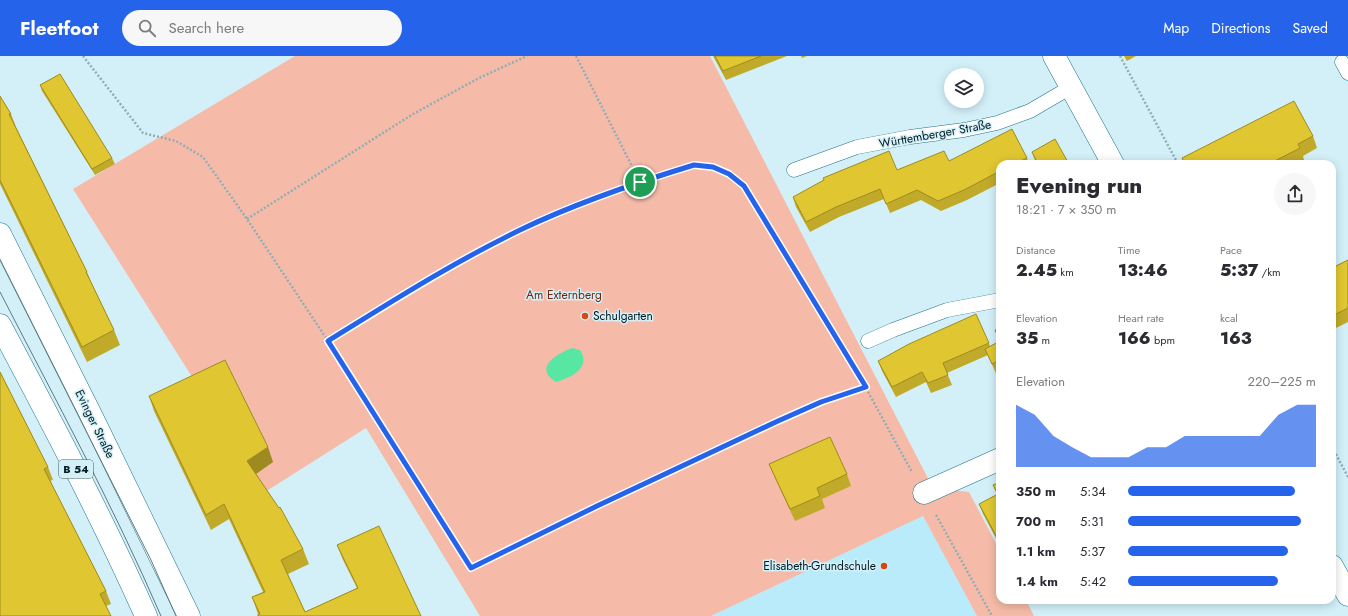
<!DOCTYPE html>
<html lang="en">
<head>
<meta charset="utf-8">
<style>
  :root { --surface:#fff; --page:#f7f7f7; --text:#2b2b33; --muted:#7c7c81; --accent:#2563eb }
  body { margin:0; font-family:Jost,sans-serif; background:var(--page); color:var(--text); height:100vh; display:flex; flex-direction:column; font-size:15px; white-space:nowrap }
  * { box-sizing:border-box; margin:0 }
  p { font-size:13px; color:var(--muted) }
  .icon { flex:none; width:22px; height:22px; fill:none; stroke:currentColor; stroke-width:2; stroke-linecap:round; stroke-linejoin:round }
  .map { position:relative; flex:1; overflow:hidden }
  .drawer { position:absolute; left:996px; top:104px; width:340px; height:444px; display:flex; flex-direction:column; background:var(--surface); border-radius:12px; box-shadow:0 2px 10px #0003 }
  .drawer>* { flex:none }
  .tools { position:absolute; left:944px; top:12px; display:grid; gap:8px }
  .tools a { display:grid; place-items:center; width:40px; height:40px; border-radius:50%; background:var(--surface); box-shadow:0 2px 10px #0003; font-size:20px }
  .pin { position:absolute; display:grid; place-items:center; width:34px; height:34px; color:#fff; margin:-17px; border:2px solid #fff; border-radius:50%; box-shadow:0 1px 4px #0007 }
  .round { display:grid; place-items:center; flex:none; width:42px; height:42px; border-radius:21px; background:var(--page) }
  .summary { display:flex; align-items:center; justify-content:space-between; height:68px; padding:0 20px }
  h1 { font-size:22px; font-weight:800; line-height:30px }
  .stats { display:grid; grid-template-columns:repeat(3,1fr); gap:6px; height:68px; padding:4px 20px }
  .stats div { display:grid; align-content:center }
  .stats b { font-size:17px; font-weight:800 }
  .stats small { font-size:11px; font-weight:400 }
  .stats p { font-size:11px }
  .chart { height:112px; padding:8px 20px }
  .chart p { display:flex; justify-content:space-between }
  .chart svg { width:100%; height:72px; margin-top:4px; fill:var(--accent); opacity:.7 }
  ul { padding:0 20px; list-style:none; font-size:13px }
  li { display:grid; grid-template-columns:64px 48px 1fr; align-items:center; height:30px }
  li i { height:10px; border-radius:5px; background:var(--accent) }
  header { display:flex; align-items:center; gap:24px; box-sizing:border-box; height:56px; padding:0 20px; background:var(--accent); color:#fff }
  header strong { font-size:19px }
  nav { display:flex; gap:22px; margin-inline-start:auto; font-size:14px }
  .search { width:280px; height:36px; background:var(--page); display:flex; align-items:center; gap:10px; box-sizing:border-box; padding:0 14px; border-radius:22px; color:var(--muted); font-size:15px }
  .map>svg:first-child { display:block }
  .built { fill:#b9ebfb }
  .green { fill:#f5bba8 }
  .water { fill:#57e7a2 }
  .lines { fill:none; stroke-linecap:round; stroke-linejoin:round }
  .service-casing { stroke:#207388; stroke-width:15 }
  .minor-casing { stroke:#207388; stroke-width:23 }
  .primary-casing { stroke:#207388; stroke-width:23 }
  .path { stroke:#91adb5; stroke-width:2.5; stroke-dasharray:2 2; stroke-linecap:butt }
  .service { stroke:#fff; stroke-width:14 }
  .minor { stroke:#fff; stroke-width:22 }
  .primary { stroke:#fff; stroke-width:22 }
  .tram { stroke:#607a81; stroke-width:1 }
  .wall { fill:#c1aa29 }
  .shaded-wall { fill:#9d8b22 }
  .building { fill:#e0c630; stroke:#9d8b22 }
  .route-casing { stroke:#fff; stroke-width:8 }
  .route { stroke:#2563eb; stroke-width:5 }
  .poi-dot { fill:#d14a13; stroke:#d3f0f9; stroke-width:1.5 }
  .labels { text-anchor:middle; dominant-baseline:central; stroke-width:3; stroke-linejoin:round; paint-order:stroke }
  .shield { fill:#d3f0f9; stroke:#415a61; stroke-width:1 }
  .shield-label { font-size:11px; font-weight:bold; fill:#021a20 }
  .street-label { font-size:12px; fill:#021a20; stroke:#d3f0f9 }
  .park-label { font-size:12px; fill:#75290d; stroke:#d3f0f9 }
  .poi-label { font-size:12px; fill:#021a20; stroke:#d3f0f9; text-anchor:start }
</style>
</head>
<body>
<header>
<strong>Fleetfoot</strong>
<div class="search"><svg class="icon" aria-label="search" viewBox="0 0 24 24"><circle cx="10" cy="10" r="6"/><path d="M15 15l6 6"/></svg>Search here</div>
<nav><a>Map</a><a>Directions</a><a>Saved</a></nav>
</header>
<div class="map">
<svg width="1348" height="560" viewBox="0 0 1348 560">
  <rect width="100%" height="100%" fill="#d3f0f9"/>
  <path class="built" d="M 923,460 L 977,560 L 711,560 Z"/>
  <path class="green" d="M 295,0 L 710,0 L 933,432 L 969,436 L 1000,495 L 1000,544 L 1026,544 L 1034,560 L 977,560 L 923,460 L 711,560 L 480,560 L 366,372 L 265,436 L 73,133 Z"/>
  <path class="water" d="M 572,292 L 580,294 C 592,312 570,322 556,326 C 533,312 556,298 572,292 Z"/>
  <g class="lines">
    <defs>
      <g id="service">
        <path d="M 1342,6 L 1348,17"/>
        <path d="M 794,114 L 857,91 L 910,81 L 964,74 L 997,67 L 1030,55 L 1071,31"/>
        <path d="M 868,285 L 893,274 L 947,254 L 1000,244"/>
      </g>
      <g id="minor">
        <path d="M 1054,0 L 1113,108"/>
        <path d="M 924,437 L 1000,403"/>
        <path d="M 1332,510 L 1348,539"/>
      </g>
      <g id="primary">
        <path d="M 0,178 L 90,357 L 189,560"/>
        <path d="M 0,269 C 51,365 102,461 146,560"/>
      </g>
    </defs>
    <use href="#service" class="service-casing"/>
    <use href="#minor" class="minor-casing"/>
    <use href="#primary" class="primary-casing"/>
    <g class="path">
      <path d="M 83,0 L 143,77 L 176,85 L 203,101 L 247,163 L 328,285 L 471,511 L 597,450 L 778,365 L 821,346 L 866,331"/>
      <path d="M 576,0 L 640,126"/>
      <path d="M 1120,0 L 1178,108"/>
      <path d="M 247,163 L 413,58 L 479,22 L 527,0"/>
      <path d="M 328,285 L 416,230 L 468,201 L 522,173 L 580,149 L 640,126 L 694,109 L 713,111 L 729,118 L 744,130 L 846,296 L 912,416"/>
      <path d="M 1332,391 L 1348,421"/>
      <path d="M 936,459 L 992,560"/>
    </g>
    <use href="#service" class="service"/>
    <use href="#minor" class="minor"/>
    <use href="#primary" class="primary"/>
    <g class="tram">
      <path d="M 0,204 L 151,504 L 176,560"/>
      <path d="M 0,236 C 55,343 113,449 161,560"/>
    </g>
  </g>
  <g class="wall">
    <path d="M 713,0 L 787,0 L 726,24 Z"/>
    <path d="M 801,0 L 807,0 L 802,2 Z"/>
    <path d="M 1124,0 L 1136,0 L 1127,5 Z"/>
    <path d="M 40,29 L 112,102 L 115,108 L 95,119 L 42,35 Z"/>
    <path d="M 0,40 L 11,58 L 16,71 L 87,216 L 91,226 L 114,274 L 120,289 L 87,306 L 0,128 Z"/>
    <path d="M 1313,80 L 1317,92 L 1303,100 L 1304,104 L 1297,108 L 1184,108 L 1182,102 Z"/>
    <path d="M 1032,96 L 1069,108 L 1037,108 L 1034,102 Z"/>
    <path d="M 1027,102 L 1029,108 L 1000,108 L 1000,127 L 967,144 L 941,155 L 921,144 L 890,157 L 884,143 L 839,161 L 810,176 L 796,151 L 793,141 L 897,114 L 949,105 Z"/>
    <path d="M 1348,204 L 1348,266 L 1332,274 L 1332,212 Z"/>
    <path d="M 1000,272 L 1000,318 L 997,320 L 988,299 L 947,317 L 952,329 L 931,337 L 926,326 L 896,341 L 882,315 L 878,305 L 989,287 L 990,291 L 999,286 L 995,274 Z"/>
    <path d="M 0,316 L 48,411 L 53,424 L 50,425 L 106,535 L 111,548 L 106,550 L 0,560 Z"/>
    <path d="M 149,340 L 273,406 L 256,418 L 303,493 L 309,508 L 288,518 L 305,556 L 357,532 L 343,504 L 337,489 L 421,560 L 258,558 L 252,541 L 263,536 L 229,463 L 211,474 L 154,355 Z"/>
    <path d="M 769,408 L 847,418 L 851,430 L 822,443 L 825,452 L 795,465 L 774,420 Z"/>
    <path d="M 1000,426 L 1000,490 L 983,458 L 979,448 L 997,439 L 993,429 Z"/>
  </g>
  <path class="shaded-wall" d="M 268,391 L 273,406 L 253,420 L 247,405 Z"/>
  <g class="building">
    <path d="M 715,0 L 761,0 L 723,15 Z"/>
    <path d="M 60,18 L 112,102 L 92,113 L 40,29 Z"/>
    <path d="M 0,40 L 11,58 L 9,58 L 87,216 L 86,216 L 114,274 L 82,291 L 0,124 Z"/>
    <path d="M 1294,45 L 1313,80 L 1298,88 L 1300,92 L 1269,108 L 1185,108 L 1182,102 Z"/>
    <path d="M 1012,73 L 1027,102 L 1015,108 L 1000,108 L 1000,115 L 964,134 L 938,145 L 917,134 L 886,148 L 880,133 L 836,151 L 806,166 L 793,141 L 824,124 L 823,122 L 889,95 L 897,114 L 944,95 L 949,105 Z"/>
    <path d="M 1055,83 L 1069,108 L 1038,108 L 1032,96 Z"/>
    <path d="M 1348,204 L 1348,252 L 1332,260 L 1332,212 Z"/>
    <path d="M 976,258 L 989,287 L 943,307 L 948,319 L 928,327 L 922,316 L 892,331 L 878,305 L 909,288 Z"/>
    <path d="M 1000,272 L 1000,285 L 995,274 Z"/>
    <path d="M 1000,285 L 1000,304 L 992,308 L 985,293 Z"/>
    <path d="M 225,304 L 268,391 L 247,405 L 279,452 L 280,451 L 303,493 L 281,504 L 305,556 L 358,532 L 337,489 L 379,470 L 421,560 L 258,560 L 258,558 L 260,558 L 252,541 L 265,536 L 224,448 L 206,459 L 149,340 Z"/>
    <path d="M 0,316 L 48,411 L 44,413 L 106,535 L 100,538 L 111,560 L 0,560 Z"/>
    <path d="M 830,381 L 847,418 L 817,432 L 820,440 L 790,453 L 769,408 Z"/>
    <path d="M 1000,426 L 1000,487 L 979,448 L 998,438 L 993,429 Z"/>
  </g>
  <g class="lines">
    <defs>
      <path id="route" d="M 694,109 L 713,111 L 729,118 L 744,130 L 866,331 L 821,346 L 778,365 L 597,450 L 471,512 L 328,285 C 391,246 454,206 520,174 C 576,147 635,127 694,109 Z"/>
    </defs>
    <use href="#route" class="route-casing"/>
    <use href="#route" class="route"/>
  </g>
  <g class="poi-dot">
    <circle cx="585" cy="260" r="4"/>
    <circle cx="884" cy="510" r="4"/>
  </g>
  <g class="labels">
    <rect class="shield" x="59" y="404" width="34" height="18" rx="3"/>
    <g class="shield-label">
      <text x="76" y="413">B 54</text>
    </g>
    <g class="street-label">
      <text transform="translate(935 78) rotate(-10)">Württemberger Straße</text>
      <text transform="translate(95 368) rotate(64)">Evinger Straße</text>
    </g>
    <g class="park-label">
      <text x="564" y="239">Am Externberg</text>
    </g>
    <g class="poi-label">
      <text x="593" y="260">Schulgarten</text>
      <text x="876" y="510" text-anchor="end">Elisabeth-Grundschule</text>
    </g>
  </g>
</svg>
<div class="tools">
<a><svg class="icon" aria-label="layers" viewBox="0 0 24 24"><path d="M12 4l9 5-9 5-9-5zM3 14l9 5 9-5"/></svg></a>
</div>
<div class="pin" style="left:640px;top:126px;background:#1e9e55"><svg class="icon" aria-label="arrive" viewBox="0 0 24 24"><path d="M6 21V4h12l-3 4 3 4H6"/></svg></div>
<section class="drawer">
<div class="summary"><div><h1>Evening run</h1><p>18:21 · 7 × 350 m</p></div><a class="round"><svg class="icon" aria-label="share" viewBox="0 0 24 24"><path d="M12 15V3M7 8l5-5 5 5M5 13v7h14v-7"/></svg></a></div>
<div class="stats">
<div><p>Distance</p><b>2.45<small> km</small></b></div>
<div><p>Time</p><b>13:46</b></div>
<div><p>Pace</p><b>5:37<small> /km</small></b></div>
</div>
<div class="stats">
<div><p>Elevation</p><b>35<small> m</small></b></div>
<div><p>Heart rate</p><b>166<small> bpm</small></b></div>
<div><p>kcal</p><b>163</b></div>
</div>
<div class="chart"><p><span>Elevation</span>220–225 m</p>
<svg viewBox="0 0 160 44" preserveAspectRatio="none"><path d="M0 44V6L10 12L20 25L30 32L40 38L50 38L60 38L70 32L80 32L90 25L100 25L110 25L120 25L130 25L140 12L150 6L160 6V44z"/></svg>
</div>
<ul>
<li><b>350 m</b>5:34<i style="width:89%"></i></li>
<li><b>700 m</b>5:31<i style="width:92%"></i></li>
<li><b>1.1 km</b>5:37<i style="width:85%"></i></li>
<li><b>1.4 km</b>5:42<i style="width:80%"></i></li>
</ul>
</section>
</div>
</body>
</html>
